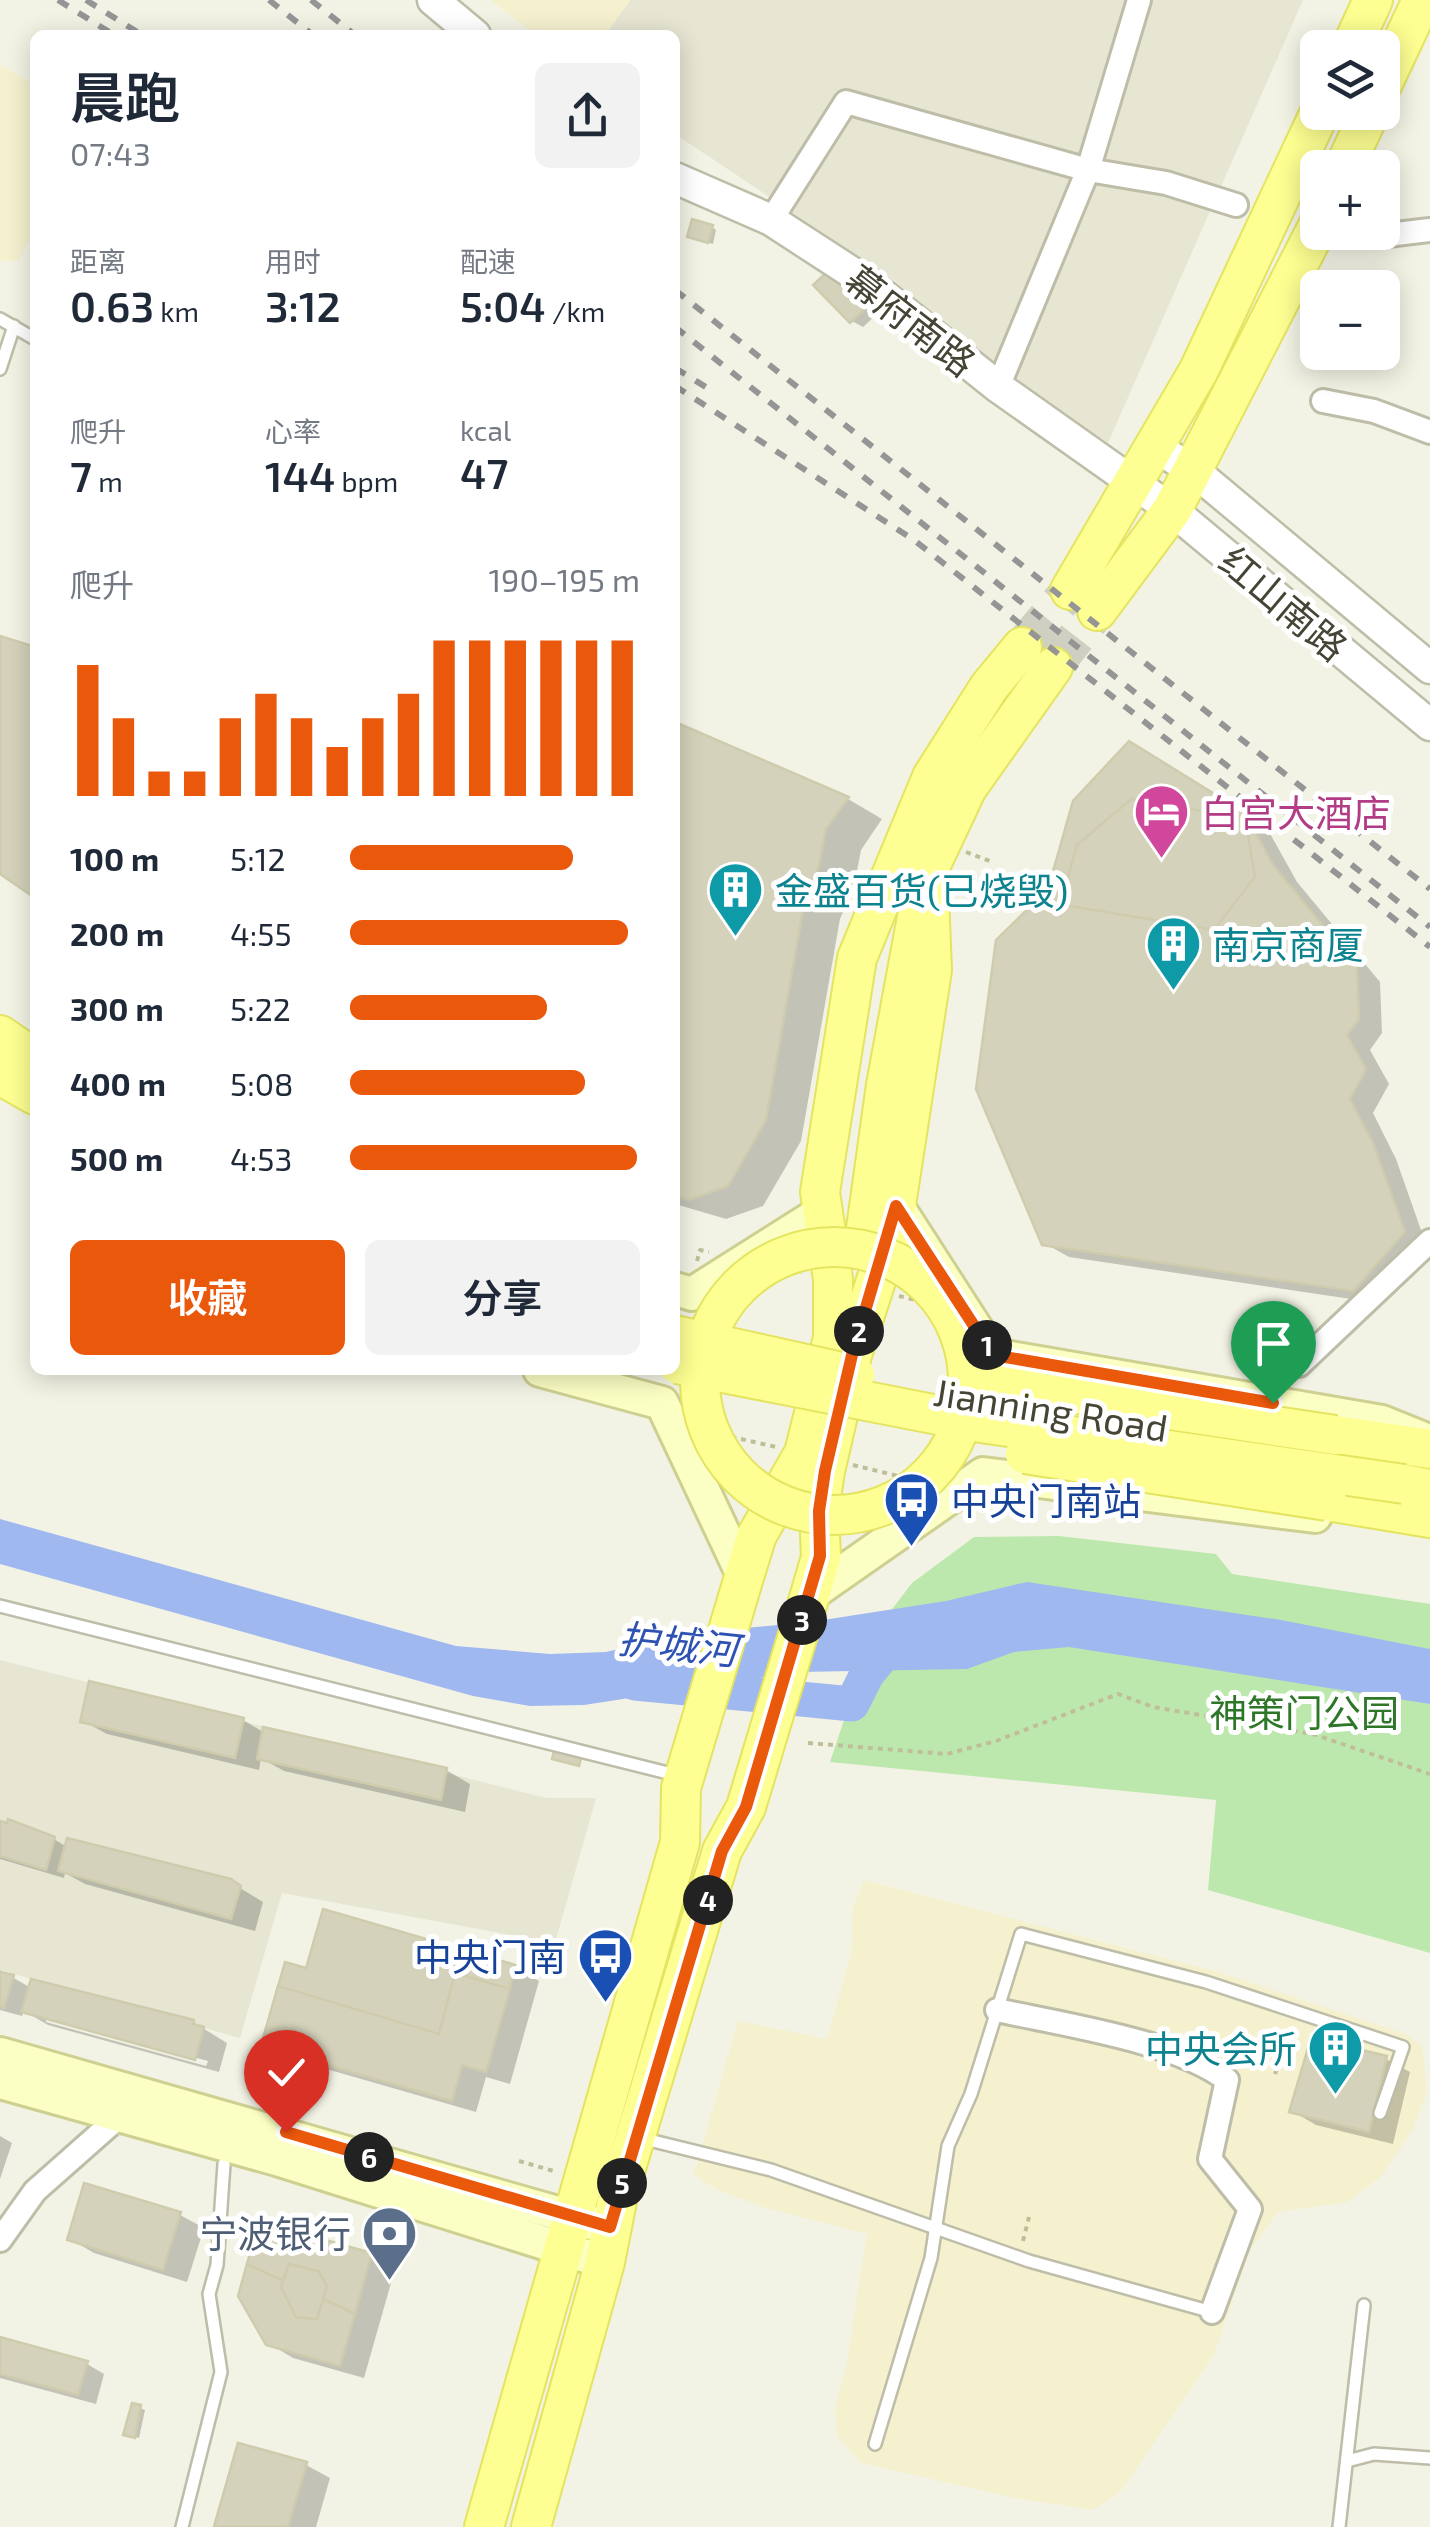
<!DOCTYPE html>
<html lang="zh">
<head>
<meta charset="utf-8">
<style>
  :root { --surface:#fff; --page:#f2f2f3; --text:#1f2937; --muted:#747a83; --accent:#ea580c }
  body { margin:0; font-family:"Exo 2","Noto Sans SC",sans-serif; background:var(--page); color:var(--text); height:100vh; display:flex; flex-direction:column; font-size:38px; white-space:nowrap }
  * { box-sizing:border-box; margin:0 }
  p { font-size:32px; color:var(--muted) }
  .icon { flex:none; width:55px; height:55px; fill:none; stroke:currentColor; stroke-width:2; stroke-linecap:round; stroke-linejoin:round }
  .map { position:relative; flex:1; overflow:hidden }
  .sheet { position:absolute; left:30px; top:30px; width:650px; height:1345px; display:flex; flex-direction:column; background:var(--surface); border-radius:15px; box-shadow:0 5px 25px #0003 }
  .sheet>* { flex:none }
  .controls { position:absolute; left:1300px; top:30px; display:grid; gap:20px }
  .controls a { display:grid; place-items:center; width:100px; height:100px; border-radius:15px; background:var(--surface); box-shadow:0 5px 25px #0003; font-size:50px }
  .pin { position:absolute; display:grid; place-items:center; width:85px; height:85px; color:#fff; margin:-102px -42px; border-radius:50% 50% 50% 0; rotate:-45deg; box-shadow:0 0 10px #0007 }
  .pin .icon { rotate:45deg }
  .km { position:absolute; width:50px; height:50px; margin:-25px; border-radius:50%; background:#222; color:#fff; font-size:28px; line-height:50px; text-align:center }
  .round { display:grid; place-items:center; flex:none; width:105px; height:105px; border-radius:15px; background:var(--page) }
  .head { display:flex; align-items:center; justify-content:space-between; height:170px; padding:0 40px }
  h1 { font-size:55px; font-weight:600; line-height:75px }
  .figures { display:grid; grid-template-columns:repeat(3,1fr); gap:15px; height:170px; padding:10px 40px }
  .figures div { display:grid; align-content:center }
  .figures b { font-size:42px; font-weight:600 }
  .figures small { font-size:28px; font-weight:400 }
  .figures p { font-size:28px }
  .chart { height:280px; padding:20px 40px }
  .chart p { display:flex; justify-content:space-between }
  .chart svg { width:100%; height:180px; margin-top:10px; stroke:var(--accent); stroke-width:6 }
  .action { display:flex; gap:20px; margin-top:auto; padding:20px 40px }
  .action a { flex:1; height:115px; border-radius:15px; background:var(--accent); color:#fff; font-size:40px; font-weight:600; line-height:115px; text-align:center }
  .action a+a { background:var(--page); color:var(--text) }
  ul { padding:0 40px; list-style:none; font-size:32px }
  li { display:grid; grid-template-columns:160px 120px 1fr; align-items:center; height:75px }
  li i { height:25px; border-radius:12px; background:var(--accent) }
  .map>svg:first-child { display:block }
  .residential { fill:#e7e6d3 }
  .commercial { fill:#f5f1cf }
  .green { fill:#bce8ad }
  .water { fill:#a0b8f0 }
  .shadow { fill:#0003; fill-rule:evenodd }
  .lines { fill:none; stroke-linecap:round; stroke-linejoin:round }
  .river { stroke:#a0b8f0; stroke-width:35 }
  .building { fill:#d4d2ba; stroke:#cfccae; stroke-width:2.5 }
  .primary-tunnel { stroke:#d0d0c2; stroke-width:38; stroke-dasharray:38 19; stroke-linecap:butt }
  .service-casing { stroke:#bebda8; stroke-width:16 }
  .minor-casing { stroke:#bebda8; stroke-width:28 }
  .tertiary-casing { stroke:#bebda8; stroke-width:35 }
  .secondary-casing { stroke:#ced092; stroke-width:38 }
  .primary-casing { stroke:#e4e461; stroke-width:42 }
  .path { stroke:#c0be99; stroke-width:4; stroke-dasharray:5 5; stroke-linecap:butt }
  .service { stroke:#fff; stroke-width:11 }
  .minor { stroke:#fff; stroke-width:22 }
  .tertiary { stroke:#fff; stroke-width:30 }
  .secondary { stroke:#fbffc3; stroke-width:32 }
  .primary { stroke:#fdff92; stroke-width:38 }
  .rail { stroke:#959595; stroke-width:6; stroke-dasharray:12 12; stroke-linecap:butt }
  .primary-bridge-casing { stroke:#e4e461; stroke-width:42; stroke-linecap:butt }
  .primary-bridge { stroke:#fdff92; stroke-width:38 }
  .route-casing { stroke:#fff; stroke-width:20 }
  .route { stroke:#ea580c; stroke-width:12 }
  .labels { text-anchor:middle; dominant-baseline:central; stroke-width:10; stroke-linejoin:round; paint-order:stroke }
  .street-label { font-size:38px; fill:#454435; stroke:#fff }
  .hotel-label { font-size:38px; fill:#b23c85; stroke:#fff; text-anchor:start }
  .culture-label { font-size:38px; fill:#0d838f; stroke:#fff; text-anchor:start }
  .transit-label { font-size:38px; fill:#164399; stroke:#fff; text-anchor:start }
  .park-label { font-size:38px; fill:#2e7728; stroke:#fff }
  .service-label { font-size:38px; fill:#4e5e75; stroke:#fff; text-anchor:end }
  .water-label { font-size:40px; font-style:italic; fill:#2d52b1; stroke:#fff }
</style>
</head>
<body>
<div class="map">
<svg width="1430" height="2527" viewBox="0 0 1430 2527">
  <rect width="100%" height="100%" fill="#f3f3e5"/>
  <g class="residential">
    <path d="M 630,0 L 1303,0 L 1108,443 L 994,366 L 894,280 L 675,134 L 675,35 L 605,35 Z"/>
    <path d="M 0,1660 L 546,1798 L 596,1798 L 555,1943 L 282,1893 L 240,2038 L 0,1970 Z"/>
  </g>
  <g class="commercial">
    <path d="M 490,0 L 630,0 L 605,35 L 537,35 Z"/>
    <path d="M 0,65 L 35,85 L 35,229 L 19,260 L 0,261 Z"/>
    <path d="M 864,1880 L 1215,1971 L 1406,2034 L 1422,2046 L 1427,2091 L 1413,2129 L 1382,2176 L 1347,2202 L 1278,2212 L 1250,2250 L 1214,2355 L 1121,2491 L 1093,2510 L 1015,2498 L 861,2463 L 837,2436 L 835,2408 L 846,2367 L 867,2234 L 766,2208 L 716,2189 L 694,2175 L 738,2021 L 827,2039 L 851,1954 L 853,1907 Z"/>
  </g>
  <path class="green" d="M 1059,1536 L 1216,1554 L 1232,1574 L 1430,1604 L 1430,1953 L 1208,1890 L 1216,1800 L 830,1762 L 848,1708 L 843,1696 L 855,1687 L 886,1617 L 912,1583 L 974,1537 Z"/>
  <path class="water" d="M 0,1519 L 456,1646 L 550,1654 L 606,1652 L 682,1634 L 810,1622 L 946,1601 L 1027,1582 L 1281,1620 L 1430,1649 L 1430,1704 L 1069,1647 L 1014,1652 L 967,1669 L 798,1672 L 584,1705 L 530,1706 L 473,1696 L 0,1564 Z"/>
  <g class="shadow">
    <path d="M 712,227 L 716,230 L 713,244 L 694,239 Z"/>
    <path d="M 840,279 L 876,315 L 863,327 L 852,321 Z"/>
    <path d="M 675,725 L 848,799 L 882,819 L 861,850 L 854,887 L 840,919 L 801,1141 L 763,1206 L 726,1219 L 675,1204 Z"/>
    <path d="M 1153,758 L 1268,830 L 1297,882 L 1380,982 L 1382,1033 L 1370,1050 L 1389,1084 L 1373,1113 L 1396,1159 L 1427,1247 L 1378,1303 L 1069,1257 L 1044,1243 L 1050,890 Z"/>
    <path d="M 243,1720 L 265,1733 L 446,1770 L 470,1784 L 465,1812 L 284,1771 L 261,1758 L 259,1770 L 107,1734 L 83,1721 Z"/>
    <path d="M 10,1822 L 39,1830 L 67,1847 L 84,1841 L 129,1858 L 230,1882 L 263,1902 L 255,1931 L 85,1884 L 65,1873 L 64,1878 L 0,1859 L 0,1823 L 8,1826 Z"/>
    <path d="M 515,1967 L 539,1981 L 510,2084 L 486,2077 L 476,2112 L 288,2058 L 264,2045 L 308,1971 Z"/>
    <path d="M 0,1970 L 31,1988 L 47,1982 L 193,2022 L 227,2043 L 219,2072 L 48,2025 L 24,2011 L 22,2016 L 0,2010 ZM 46,2017 L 208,2061 L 206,2066 L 46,2022 Z"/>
    <path d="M 1312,2041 L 1386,2059 L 1410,2072 L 1393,2144 L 1316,2125 L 1292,2111 Z"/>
    <path d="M 0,2136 L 12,2143 L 0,2179 Z"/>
    <path d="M 180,2215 L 204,2228 L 187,2282 L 94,2253 L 70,2239 Z"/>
    <path d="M 261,2224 L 371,2255 L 395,2269 L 364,2378 L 293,2358 L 268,2343 Z"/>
    <path d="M 0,2340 L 87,2364 L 104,2374 L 96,2404 L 0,2378 Z"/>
    <path d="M 140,2408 L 145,2410 L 139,2438 L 131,2436 Z"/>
    <path d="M 306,2465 L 330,2478 L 316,2527 L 217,2527 Z"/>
  </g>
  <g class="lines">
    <path class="river" d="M 635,1683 L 852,1704 L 867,1674 L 900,1634"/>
  </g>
  <g class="building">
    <path d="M 692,219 L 713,225 L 708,243 L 687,237 Z"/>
    <path d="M 829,270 L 866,308 L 850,323 L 813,285 Z"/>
    <path d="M 0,636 L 35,647 L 35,898 L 0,874 Z"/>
    <path d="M 675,722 L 849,797 L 826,829 L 819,866 L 805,898 L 766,1120 L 728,1186 L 689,1200 L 675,1196 Z"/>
    <path d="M 1129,741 L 1245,813 L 1273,865 L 1357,967 L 1359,1019 L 1347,1035 L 1366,1069 L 1350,1099 L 1373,1143 L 1405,1232 L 1353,1291 L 1042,1245 L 976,1089 L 996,940 L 1048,889 L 1073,801 Z"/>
    <path d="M 1131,799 L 1245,818 L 1255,877 L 1214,930 L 1069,906 L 1065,888 L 1077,845 Z"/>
    <path d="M 89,1681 L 244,1718 L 235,1758 L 80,1722 Z"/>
    <path d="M 263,1727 L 447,1768 L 441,1800 L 257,1759 Z"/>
    <path d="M 555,1747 L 582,1754 L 579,1766 L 552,1759 Z"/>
    <path d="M 8,1819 L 55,1837 L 46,1870 L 0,1856 L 0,1821 L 7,1823 Z"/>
    <path d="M 67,1838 L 231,1879 L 241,1886 L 231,1919 L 58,1871 Z"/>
    <path d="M 323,1909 L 516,1965 L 486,2072 L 462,2065 L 452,2101 L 261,2046 L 285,1962 L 306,1968 Z"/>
    <path d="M 0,1972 L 14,1975 L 4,2008 L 0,2007 Z"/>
    <path d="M 455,1973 L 510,1989 L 486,2072 L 462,2065 L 452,2101 L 261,2046 L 278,1986 L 439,2034 Z"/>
    <path d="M 31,1979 L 194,2020 L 193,2024 L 204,2027 L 195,2060 L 21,2012 Z"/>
    <path d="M 1311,2038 L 1387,2056 L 1369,2132 L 1289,2112 Z"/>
    <path d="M 84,2183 L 181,2212 L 163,2270 L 67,2240 Z"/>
    <path d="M 259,2221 L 372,2253 L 355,2314 L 323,2299 L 327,2286 L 318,2271 L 289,2264 L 283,2281 L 247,2264 Z"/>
    <path d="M 247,2264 L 283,2281 L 281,2287 L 296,2317 L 317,2319 L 323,2299 L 355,2314 L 340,2366 L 266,2345 L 238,2296 Z"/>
    <path d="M 289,2264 L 318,2271 L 327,2286 L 317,2319 L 296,2317 L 281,2287 Z"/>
    <path d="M 0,2337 L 88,2361 L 78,2395 L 0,2374 Z"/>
    <path d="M 132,2403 L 141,2405 L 135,2438 L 123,2435 Z"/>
    <path d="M 238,2443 L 307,2462 L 288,2527 L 214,2527 Z"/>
    <path d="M 238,2443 L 307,2462 L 288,2527 L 214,2527 Z"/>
  </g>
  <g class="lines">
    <g class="primary-tunnel">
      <path d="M 1022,647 L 1070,590"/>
      <path d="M 1053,667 L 1097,611"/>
    </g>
    <defs>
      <g id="service">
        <path d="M 0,319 L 35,339"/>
        <path d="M 0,369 L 14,326"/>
        <path d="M 0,1606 L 680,1776"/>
        <path d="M 653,2141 L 771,2170 L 1029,2261 L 1212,2312"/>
        <path d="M 875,2444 L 931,2258 L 948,2146 L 971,2094 L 1021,1934 L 1206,1982 L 1403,2047 L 1380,2113"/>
        <path d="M 1347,2461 L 1374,2454 L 1430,2458"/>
        <path d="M 182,2527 L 221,2372 L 209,2294 L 217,2265 L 224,2164"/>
        <path d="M 1339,2527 L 1364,2305"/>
      </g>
      <g id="minor">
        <path d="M 771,220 L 846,102 L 1088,170 L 1166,183 L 1236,205"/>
        <path d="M 1379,236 L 1430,230"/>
        <path d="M 998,387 L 1088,170 L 1139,0"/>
        <path d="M 1323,401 L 1374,411 L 1430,432"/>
        <path d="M 1299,1365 L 1430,1241"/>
        <path d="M 997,2010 C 1060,2024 1177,2041 1227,2080 L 1210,2159 L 1250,2209 L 1212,2312"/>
        <path d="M 0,2240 L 35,2191 L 121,2115 L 123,2107"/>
      </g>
      <g id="tertiary">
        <path d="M 433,0 L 475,35"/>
        <path d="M 675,178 L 771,220 L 868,283 L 998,387 L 1172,510 L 1430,725"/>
        <path d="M 1155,447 L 1193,470 L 1430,668"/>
      </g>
      <g id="secondary">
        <path d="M 897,1206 L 993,1355 L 1382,1422 L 1426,1440"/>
        <path d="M 675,1289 L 692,1294 L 820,1213"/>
        <path d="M 540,1370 L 662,1403 L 744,1577"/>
        <path d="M 810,1595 L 983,1474 L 1315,1516"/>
        <path d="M 0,2054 L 596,2224"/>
        <path d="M 0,2082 L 277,2159 L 605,2262"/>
      </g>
      <g id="primary">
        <path d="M 1351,48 L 1373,0"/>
        <path d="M 1382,85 L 1422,0"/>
        <path d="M 1344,168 L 1370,112"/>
        <path d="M 1070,590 L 1199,370 L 1320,112"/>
        <path d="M 1097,611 L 1172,510 L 1318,226"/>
        <path d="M 0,1035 L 35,1059"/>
        <path d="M 0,1075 L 35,1095"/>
        <path d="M 863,1250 L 886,1085 L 917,917"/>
        <path d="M 1335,1435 L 1430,1449"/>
        <path d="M 1404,1484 L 1430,1489"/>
        <path d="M 1327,1501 L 1430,1518"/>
        <path d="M 484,2527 L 680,1842 L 681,1788 L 744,1577 L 757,1535 L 804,1453 L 833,1338 L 833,1279 L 820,1192 L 857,958 L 932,777 L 989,687 L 1022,647"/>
        <path d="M 531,2527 L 605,2262 L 619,2191 L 722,1851 L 746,1807 L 810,1595 L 821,1557 L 819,1511 L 825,1471 L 852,1355 L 892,1231 L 932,970 L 928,871 L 967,788 L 1053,667"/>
      </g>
    </defs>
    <use href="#service" class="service-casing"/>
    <use href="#minor" class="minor-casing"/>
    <use href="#tertiary" class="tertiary-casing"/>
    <use href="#secondary" class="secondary-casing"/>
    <use href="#primary" class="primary-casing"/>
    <g class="path">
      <path d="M 966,852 L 990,861"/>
      <path d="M 697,1261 L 700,1250 L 709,1252"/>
      <path d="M 782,1269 L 802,1273"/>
      <path d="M 899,1296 L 928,1303"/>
      <path d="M 702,1430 L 776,1447"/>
      <path d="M 853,1465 L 927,1483"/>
      <path d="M 808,1743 L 947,1754 L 996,1741 L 1118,1694 L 1153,1707 L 1313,1734 L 1430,1774"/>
      <path d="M 1275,2074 L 1292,2027"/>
      <path d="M 519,2161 L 557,2172"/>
      <path d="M 1023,2241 L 1029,2217"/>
    </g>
    <use href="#service" class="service"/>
    <use href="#minor" class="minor"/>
    <use href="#tertiary" class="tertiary"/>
    <use href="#secondary" class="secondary"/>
    <use href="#primary" class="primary"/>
    <g class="rail">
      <path d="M 58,0 L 114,35"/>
      <path d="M 86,0 L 142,35"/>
      <path d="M 269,0 L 313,35"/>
      <path d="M 311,0 L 355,35"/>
      <path d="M 675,290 L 1430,889"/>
      <path d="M 675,327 L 1430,927"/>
      <path d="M 675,368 L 709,389"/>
      <path d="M 675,386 L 914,540 L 1430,947"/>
    </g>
    <defs>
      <g id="primary-bridge">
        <circle cx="834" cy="1381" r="134"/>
        <path d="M 675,1335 L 855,1375"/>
        <path d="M 677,1364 L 974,1422 L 1404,1484"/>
        <path d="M 968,1371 L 1116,1402 L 1335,1435"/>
        <path d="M 1025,1454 L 1327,1501"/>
      </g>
    </defs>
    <use href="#primary-bridge" class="primary-bridge-casing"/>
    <use href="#primary-bridge" class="primary-bridge"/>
  </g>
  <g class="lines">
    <defs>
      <path id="route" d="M 286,2132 L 610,2227 L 722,1851 L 746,1807 L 820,1556 L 819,1511 L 825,1471 L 852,1355 L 896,1206 L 993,1355 L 1273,1403"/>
    </defs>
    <use href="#route" class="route-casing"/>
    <use href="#route" class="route"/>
  </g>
  <defs>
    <symbol id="hotel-pin" viewBox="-11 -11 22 30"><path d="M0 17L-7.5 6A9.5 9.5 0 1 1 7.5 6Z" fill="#d1479c" stroke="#fff"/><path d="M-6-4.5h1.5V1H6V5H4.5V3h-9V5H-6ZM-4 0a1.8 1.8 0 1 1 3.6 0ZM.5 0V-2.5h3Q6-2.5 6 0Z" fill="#fff"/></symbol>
    <symbol id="building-pin" viewBox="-11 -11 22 30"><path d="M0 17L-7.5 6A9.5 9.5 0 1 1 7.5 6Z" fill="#0f9aa8" stroke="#fff"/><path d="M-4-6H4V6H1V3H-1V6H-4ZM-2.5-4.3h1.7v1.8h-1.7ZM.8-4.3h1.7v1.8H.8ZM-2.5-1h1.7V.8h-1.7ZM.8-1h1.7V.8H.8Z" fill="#fff"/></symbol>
    <symbol id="bus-pin" viewBox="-11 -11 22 30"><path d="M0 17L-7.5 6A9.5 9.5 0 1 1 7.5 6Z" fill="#1a4fb4" stroke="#fff"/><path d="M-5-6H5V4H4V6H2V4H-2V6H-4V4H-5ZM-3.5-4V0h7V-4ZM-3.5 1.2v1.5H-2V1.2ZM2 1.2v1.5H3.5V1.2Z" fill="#fff"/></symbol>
    <symbol id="bank-pin" viewBox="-11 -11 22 30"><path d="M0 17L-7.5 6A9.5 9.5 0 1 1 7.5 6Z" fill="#5c6f8a" stroke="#fff"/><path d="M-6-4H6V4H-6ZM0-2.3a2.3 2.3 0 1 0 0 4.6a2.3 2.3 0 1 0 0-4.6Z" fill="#fff"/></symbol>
  </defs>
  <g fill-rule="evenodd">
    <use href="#hotel-pin" x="1130" y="780" width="63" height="86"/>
    <use href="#building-pin" x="704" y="858" width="63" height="86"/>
    <use href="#building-pin" x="1142" y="912" width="63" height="86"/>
    <use href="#bus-pin" x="880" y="1468" width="63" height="86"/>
    <use href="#bus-pin" x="574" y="1924" width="63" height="86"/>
    <use href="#building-pin" x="1304" y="2016" width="63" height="86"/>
    <use href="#bank-pin" x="358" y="2202" width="63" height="86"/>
  </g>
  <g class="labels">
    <g class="street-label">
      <text transform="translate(911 320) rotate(38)">幕府南路</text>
      <text transform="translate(1284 603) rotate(40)">红山南路</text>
      <text transform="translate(1051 1409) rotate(9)">Jianning Road</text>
    </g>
    <g class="hotel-label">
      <text x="1201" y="812">白宫大酒店</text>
    </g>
    <g class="culture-label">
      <text x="775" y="890">金盛百货(已烧毁)</text>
      <text x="1212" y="944">南京商厦</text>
      <text x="1297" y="2048" text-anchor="end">中央会所</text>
    </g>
    <g class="transit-label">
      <text x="951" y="1500">中央门南站</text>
      <text x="566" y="1956" text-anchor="end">中央门南</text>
    </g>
    <g class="park-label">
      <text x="1304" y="1712">神策门公园</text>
    </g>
    <g class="service-label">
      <text x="351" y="2233">宁波银行</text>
    </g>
    <g class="water-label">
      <text transform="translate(678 1643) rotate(6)">护城河</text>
    </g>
  </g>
</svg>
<div class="controls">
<a><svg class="icon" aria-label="layers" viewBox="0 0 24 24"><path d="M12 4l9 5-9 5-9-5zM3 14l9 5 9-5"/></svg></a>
<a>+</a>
<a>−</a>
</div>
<div class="pin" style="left:1273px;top:1403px;background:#1e9e55"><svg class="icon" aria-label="arrive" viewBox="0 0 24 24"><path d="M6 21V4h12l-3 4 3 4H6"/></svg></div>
<div class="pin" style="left:286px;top:2132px;background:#d93025"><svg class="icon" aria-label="check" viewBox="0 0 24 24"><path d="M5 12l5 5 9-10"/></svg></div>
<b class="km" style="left:987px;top:1345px">1</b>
<b class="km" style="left:859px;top:1331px">2</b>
<b class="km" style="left:802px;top:1620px">3</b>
<b class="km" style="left:708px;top:1900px">4</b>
<b class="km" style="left:622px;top:2183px">5</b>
<b class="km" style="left:369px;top:2157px">6</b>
<section class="sheet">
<div class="head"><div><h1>晨跑</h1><p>07:43</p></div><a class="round"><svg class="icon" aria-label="share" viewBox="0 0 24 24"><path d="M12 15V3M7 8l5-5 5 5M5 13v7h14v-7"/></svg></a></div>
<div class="figures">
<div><p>距离</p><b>0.63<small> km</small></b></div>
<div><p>用时</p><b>3:12</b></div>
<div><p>配速</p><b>5:04<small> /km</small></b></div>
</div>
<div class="figures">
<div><p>爬升</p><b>7<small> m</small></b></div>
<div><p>心率</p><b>144<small> bpm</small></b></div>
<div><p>kcal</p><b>47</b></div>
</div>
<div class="chart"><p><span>爬升</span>190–195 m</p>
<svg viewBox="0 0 160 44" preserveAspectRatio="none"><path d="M5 44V12M15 44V25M25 44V38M35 44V38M45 44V25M55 44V19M65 44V25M75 44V32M85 44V25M95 44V19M105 44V6M115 44V6M125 44V6M135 44V6M145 44V6M155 44V6"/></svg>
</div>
<ul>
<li><b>100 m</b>5:12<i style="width:77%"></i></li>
<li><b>200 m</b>4:55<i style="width:96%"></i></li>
<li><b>300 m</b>5:22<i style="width:68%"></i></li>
<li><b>400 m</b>5:08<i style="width:81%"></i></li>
<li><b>500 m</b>4:53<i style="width:99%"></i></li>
</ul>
<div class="action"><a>收藏</a><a>分享</a></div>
</section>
</div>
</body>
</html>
